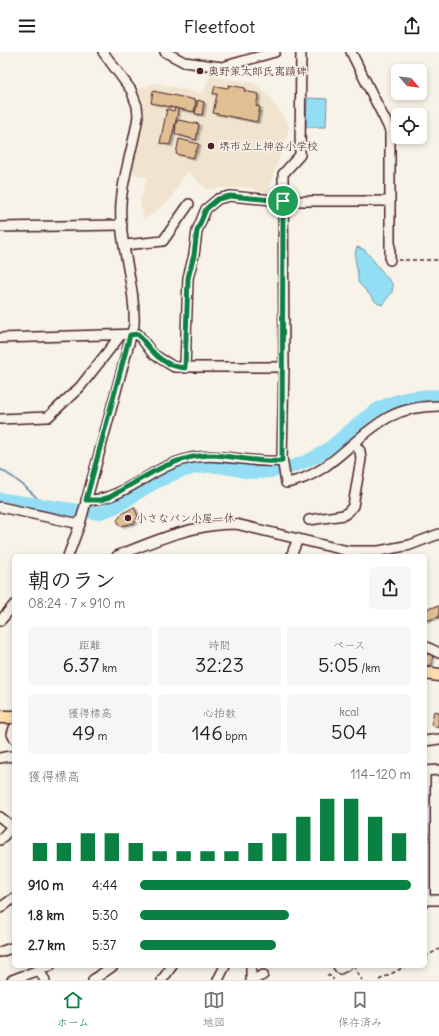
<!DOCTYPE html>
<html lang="ja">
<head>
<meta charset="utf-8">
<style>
  :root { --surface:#fff; --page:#f6f6f6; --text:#202124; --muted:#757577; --line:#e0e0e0; --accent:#0b8043 }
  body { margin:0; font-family:Delius,"Klee One",sans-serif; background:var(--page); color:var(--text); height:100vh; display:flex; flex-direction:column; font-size:15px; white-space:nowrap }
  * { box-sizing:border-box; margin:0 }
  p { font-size:13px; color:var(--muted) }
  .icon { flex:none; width:22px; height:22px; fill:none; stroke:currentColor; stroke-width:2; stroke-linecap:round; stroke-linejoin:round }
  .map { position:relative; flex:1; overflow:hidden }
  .side { position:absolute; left:12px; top:502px; width:415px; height:414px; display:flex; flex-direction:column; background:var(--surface); border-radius:6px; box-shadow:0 2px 6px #0003 }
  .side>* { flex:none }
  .needle { width:26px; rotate:119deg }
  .tools { position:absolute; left:391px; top:12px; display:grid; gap:8px }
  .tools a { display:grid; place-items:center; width:36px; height:36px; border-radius:6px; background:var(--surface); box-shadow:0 2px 6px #0003; font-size:20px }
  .pin { position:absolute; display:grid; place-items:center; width:34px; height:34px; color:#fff; margin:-17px; border:2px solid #fff; border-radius:50%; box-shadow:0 1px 4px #0007 }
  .round { display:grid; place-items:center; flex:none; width:42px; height:42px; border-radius:6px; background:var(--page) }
  .headline { display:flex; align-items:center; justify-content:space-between; height:68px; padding:0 16px }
  h1 { font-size:22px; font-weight:600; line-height:30px }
  .metrics { display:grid; grid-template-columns:repeat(3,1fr); gap:6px; height:68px; padding:4px 16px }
  .metrics div { display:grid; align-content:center; border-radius:6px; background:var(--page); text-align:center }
  .metrics b { font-size:20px; font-weight:600 }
  .metrics small { font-size:11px; font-weight:400 }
  .metrics p { font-size:11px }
  .chart { height:112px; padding:8px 16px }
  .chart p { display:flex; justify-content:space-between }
  .chart svg { width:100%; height:72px; margin-top:4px; stroke:var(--accent); stroke-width:6 }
  ul { padding:0 16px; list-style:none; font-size:13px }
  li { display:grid; grid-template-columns:64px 48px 1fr; align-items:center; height:30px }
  li i { height:10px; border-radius:5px; background:var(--accent) }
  header { display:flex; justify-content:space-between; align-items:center; height:52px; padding:0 16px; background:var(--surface); font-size:18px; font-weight:600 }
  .tabs { display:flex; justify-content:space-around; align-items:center; height:56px; border-top:1px solid var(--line); background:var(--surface); font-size:11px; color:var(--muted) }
  .tabs a { display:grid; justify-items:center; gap:2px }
  .tabs .selected { color:var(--accent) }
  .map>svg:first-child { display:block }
  .built { fill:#f0e4ce }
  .water { fill:#93def4; stroke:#7692a4 }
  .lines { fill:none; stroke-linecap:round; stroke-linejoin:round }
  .stream { stroke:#7692a4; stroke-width:2 }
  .river { stroke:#93def4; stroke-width:13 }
  .building { fill:#e0c092; stroke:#4a1f2b; filter:url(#shadow) }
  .minor-casing { stroke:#4a1f2b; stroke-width:12 }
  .major-casing { stroke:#4a1f2b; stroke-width:15 }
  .path { stroke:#4a1f2b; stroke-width:1.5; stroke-dasharray:4 3; stroke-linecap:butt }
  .minor { stroke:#f7f3e8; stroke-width:9 }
  .major { stroke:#fddcac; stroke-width:12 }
  .route-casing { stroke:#fff; stroke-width:8 }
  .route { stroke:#0b8043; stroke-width:5 }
  .poi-dot { fill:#4a1f2b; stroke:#f7f3e8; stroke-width:1.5 }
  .labels { text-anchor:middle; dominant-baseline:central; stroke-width:3.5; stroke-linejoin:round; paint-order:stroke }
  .poi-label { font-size:11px; fill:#4a1f2b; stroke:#f7f3e8; text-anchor:start }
</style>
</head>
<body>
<header><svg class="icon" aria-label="menu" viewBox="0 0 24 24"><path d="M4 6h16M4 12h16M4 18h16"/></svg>Fleetfoot<svg class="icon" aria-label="share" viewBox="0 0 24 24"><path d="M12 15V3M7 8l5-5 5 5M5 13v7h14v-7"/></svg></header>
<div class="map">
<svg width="439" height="928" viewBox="0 0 439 928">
  <defs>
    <filter id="shadow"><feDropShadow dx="2.5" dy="1.5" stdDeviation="0" flood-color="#0004"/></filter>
  </defs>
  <rect width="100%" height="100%" fill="#f7f3e8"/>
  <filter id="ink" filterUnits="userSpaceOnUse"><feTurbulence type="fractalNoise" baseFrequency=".025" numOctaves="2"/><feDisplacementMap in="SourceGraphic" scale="8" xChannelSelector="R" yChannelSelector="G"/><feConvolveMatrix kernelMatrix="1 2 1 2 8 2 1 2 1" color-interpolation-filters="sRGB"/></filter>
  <g filter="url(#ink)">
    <path class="built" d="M 211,18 L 217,25 L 254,31 L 268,43 L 289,74 L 287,86 L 266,142 L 248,135 L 206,137 L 187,119 L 170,148 L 144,168 L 140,151 L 147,125 L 131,122 L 145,61 L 137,37 L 156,31 L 199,41 L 205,37 L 209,25 L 207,22 Z"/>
    <g class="water">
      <path d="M 307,46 L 327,47 L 326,75 L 306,75 Z"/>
      <path d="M 357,195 L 365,198 L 393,233 L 392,240 L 382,253 L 377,251 L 358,230 C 359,218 352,206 357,195 Z"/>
    </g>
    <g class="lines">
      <path class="stream" d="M 0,417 C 17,427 30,437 43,453"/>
      <path class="river" d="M 0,447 L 96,461 C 114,459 126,448 141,439 C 157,429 176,420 194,416 C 211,412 225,415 242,419 C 263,423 285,418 304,410 C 331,400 347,378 370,362 C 389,348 415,343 439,344"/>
    </g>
    <g class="building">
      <path d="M 229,33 L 245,36 L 244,39 L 259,42 L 256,54 L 260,55 L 257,70 L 213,61 L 217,42 L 213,42 L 215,34 L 228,36 Z"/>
      <path d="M 153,39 L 196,48 L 194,60 L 151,51 Z"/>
      <path d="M 198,48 L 204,50 L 202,63 L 195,62 Z"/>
      <path d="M 175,56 L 177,56 L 178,60 L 170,93 L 160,91 L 167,57 L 174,59 Z"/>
      <path d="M 178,68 L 199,72 L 196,88 L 175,82 L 176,71 Z"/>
      <path d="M 179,87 L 199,92 L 193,106 L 176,102 Z"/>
      <path d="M 134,455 L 138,464 L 135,471 L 120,474 L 117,468 L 123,461 Z"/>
      <path d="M 439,554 L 439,565 L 425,569 L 425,557 Z"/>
      <path d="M 425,602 L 433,603 L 431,614 L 425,613 Z"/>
      <path d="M 434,659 L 439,660 L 438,675 L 431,673 Z"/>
    </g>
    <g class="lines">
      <defs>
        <g id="minor">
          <path d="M 165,0 L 184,10 L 222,15 L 275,0"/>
          <path d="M 301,0 L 300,103 L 283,122 L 284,315 L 282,406 L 286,431 C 330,424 352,385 389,365 C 404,357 421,354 439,354"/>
          <path d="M 351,0 L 390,78 L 390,208"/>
          <path d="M 0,175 L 122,173"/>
          <path d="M 125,193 L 163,189 L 189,152"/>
          <path d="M 0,286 L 138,282 L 153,302 L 174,315 L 284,315"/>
          <path d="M 185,316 L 188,226 L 194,203 L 197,179 L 206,157 L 218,147 L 230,144 L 283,149 L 390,149"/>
          <path d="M 0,367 L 48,365 L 80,335 L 120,284"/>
          <path d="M 86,448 C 123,449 151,415 187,407 C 219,399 250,412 282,409"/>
          <path d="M 0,455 L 80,472"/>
          <path d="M 309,468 L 344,463 L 349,459 L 353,454 L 361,407 L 360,399 L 354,392"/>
          <path d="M 68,504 L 80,472 L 134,273 C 136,232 118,191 121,151 C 123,122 134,93 138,64 L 137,54 L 131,38 L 103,0"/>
          <path d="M 117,504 C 156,488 194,472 236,472 L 348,499 L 379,499 L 410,493 L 439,482"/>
          <path d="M 291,504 L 298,487"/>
          <path d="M 0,569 L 14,553"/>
          <path d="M 425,594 L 439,601"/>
          <path d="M 14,676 L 12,682 L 14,686"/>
          <path d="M 425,689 L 439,687"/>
          <path d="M 0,706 L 10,704 L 14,706"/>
          <path d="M 425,718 L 425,850"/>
          <path d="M 425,719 L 439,718"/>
          <path d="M 0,765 L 14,776"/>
          <path d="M 0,788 L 12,775"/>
          <path d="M 425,848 L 439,848"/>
          <path d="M 0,856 L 14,846"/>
          <path d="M 0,900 L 14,895"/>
          <path d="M 338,914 L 340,917 L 346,914"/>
          <path d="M 39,919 L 45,928"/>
          <path d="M 12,928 L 50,914"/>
          <path d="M 93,928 L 113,914"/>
          <path d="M 162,928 L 172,914"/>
          <path d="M 218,928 L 225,914"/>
          <path d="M 251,928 L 251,914"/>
          <path d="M 253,928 L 263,923"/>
        </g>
        <g id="major">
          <path d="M 425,621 L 439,623"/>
          <path d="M 0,665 L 14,665"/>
        </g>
      </defs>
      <use href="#minor" class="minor-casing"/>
      <use href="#major" class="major-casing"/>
      <g class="path">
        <path d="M 398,208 L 439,208"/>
        <path d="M 425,905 L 439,897"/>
        <path d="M 354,914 L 362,928"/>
        <path d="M 327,923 L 333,925 L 333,928"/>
        <path d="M 379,928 L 406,914"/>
      </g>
      <use href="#minor" class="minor"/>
      <use href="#major" class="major"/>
    </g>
  </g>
  <g class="lines" filter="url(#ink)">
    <defs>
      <path id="route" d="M 230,144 L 283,149 L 282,409 C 258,411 236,404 211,403 C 174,403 141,427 110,445 L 100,448 L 86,448 L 130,283 L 138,282 C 151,299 163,315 185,316 L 188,226 L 194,203 L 197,179 L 206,157 L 218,147 Z"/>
    </defs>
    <use href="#route" class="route-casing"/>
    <use href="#route" class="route"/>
  </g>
  <g class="poi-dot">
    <circle cx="200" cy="19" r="4"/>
    <circle cx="211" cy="94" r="4"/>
    <circle cx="128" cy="466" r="4"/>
  </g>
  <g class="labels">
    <g class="poi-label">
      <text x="208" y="19">奥野策太郎氏寓蹟碑</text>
      <text x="219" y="94">堺市立上神谷小学校</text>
      <text x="136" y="466">小さなパン小屋一休</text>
    </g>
  </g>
</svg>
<div class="tools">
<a><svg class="needle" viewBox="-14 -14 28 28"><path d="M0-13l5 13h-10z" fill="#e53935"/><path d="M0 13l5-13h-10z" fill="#757577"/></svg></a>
<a><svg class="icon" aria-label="locate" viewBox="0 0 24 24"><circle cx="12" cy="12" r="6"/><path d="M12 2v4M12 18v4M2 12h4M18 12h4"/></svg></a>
</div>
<div class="pin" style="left:283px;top:149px;background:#1e9e55"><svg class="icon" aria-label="arrive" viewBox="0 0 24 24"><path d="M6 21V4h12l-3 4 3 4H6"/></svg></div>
<section class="side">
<div class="headline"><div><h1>朝のラン</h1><p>08:24 · 7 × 910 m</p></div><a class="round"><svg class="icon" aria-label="share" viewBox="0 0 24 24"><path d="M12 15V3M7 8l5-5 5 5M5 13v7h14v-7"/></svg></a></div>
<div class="metrics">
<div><p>距離</p><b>6.37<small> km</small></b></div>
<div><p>時間</p><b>32:23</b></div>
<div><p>ペース</p><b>5:05<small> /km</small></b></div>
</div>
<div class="metrics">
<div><p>獲得標高</p><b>49<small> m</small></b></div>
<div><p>心拍数</p><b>146<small> bpm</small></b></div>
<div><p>kcal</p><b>504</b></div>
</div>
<div class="chart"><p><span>獲得標高</span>114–120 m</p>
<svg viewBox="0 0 160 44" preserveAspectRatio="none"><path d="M5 44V33M15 44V33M25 44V27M35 44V27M45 44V33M55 44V38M65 44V38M75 44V38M85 44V38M95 44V33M105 44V27M115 44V17M125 44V6M135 44V6M145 44V17M155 44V27"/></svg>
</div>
<ul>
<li><b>910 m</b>4:44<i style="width:100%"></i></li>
<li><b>1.8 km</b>5:30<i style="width:55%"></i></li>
<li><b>2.7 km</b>5:37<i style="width:50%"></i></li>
</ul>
</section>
</div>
<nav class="tabs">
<a class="selected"><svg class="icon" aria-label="home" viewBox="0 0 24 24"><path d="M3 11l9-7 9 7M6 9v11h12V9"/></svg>ホーム</a>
<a><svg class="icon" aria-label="map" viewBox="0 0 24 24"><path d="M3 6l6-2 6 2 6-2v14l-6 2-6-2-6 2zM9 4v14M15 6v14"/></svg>地図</a>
<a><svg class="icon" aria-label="saved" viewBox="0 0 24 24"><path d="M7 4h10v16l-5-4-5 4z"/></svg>保存済み</a>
</nav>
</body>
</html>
